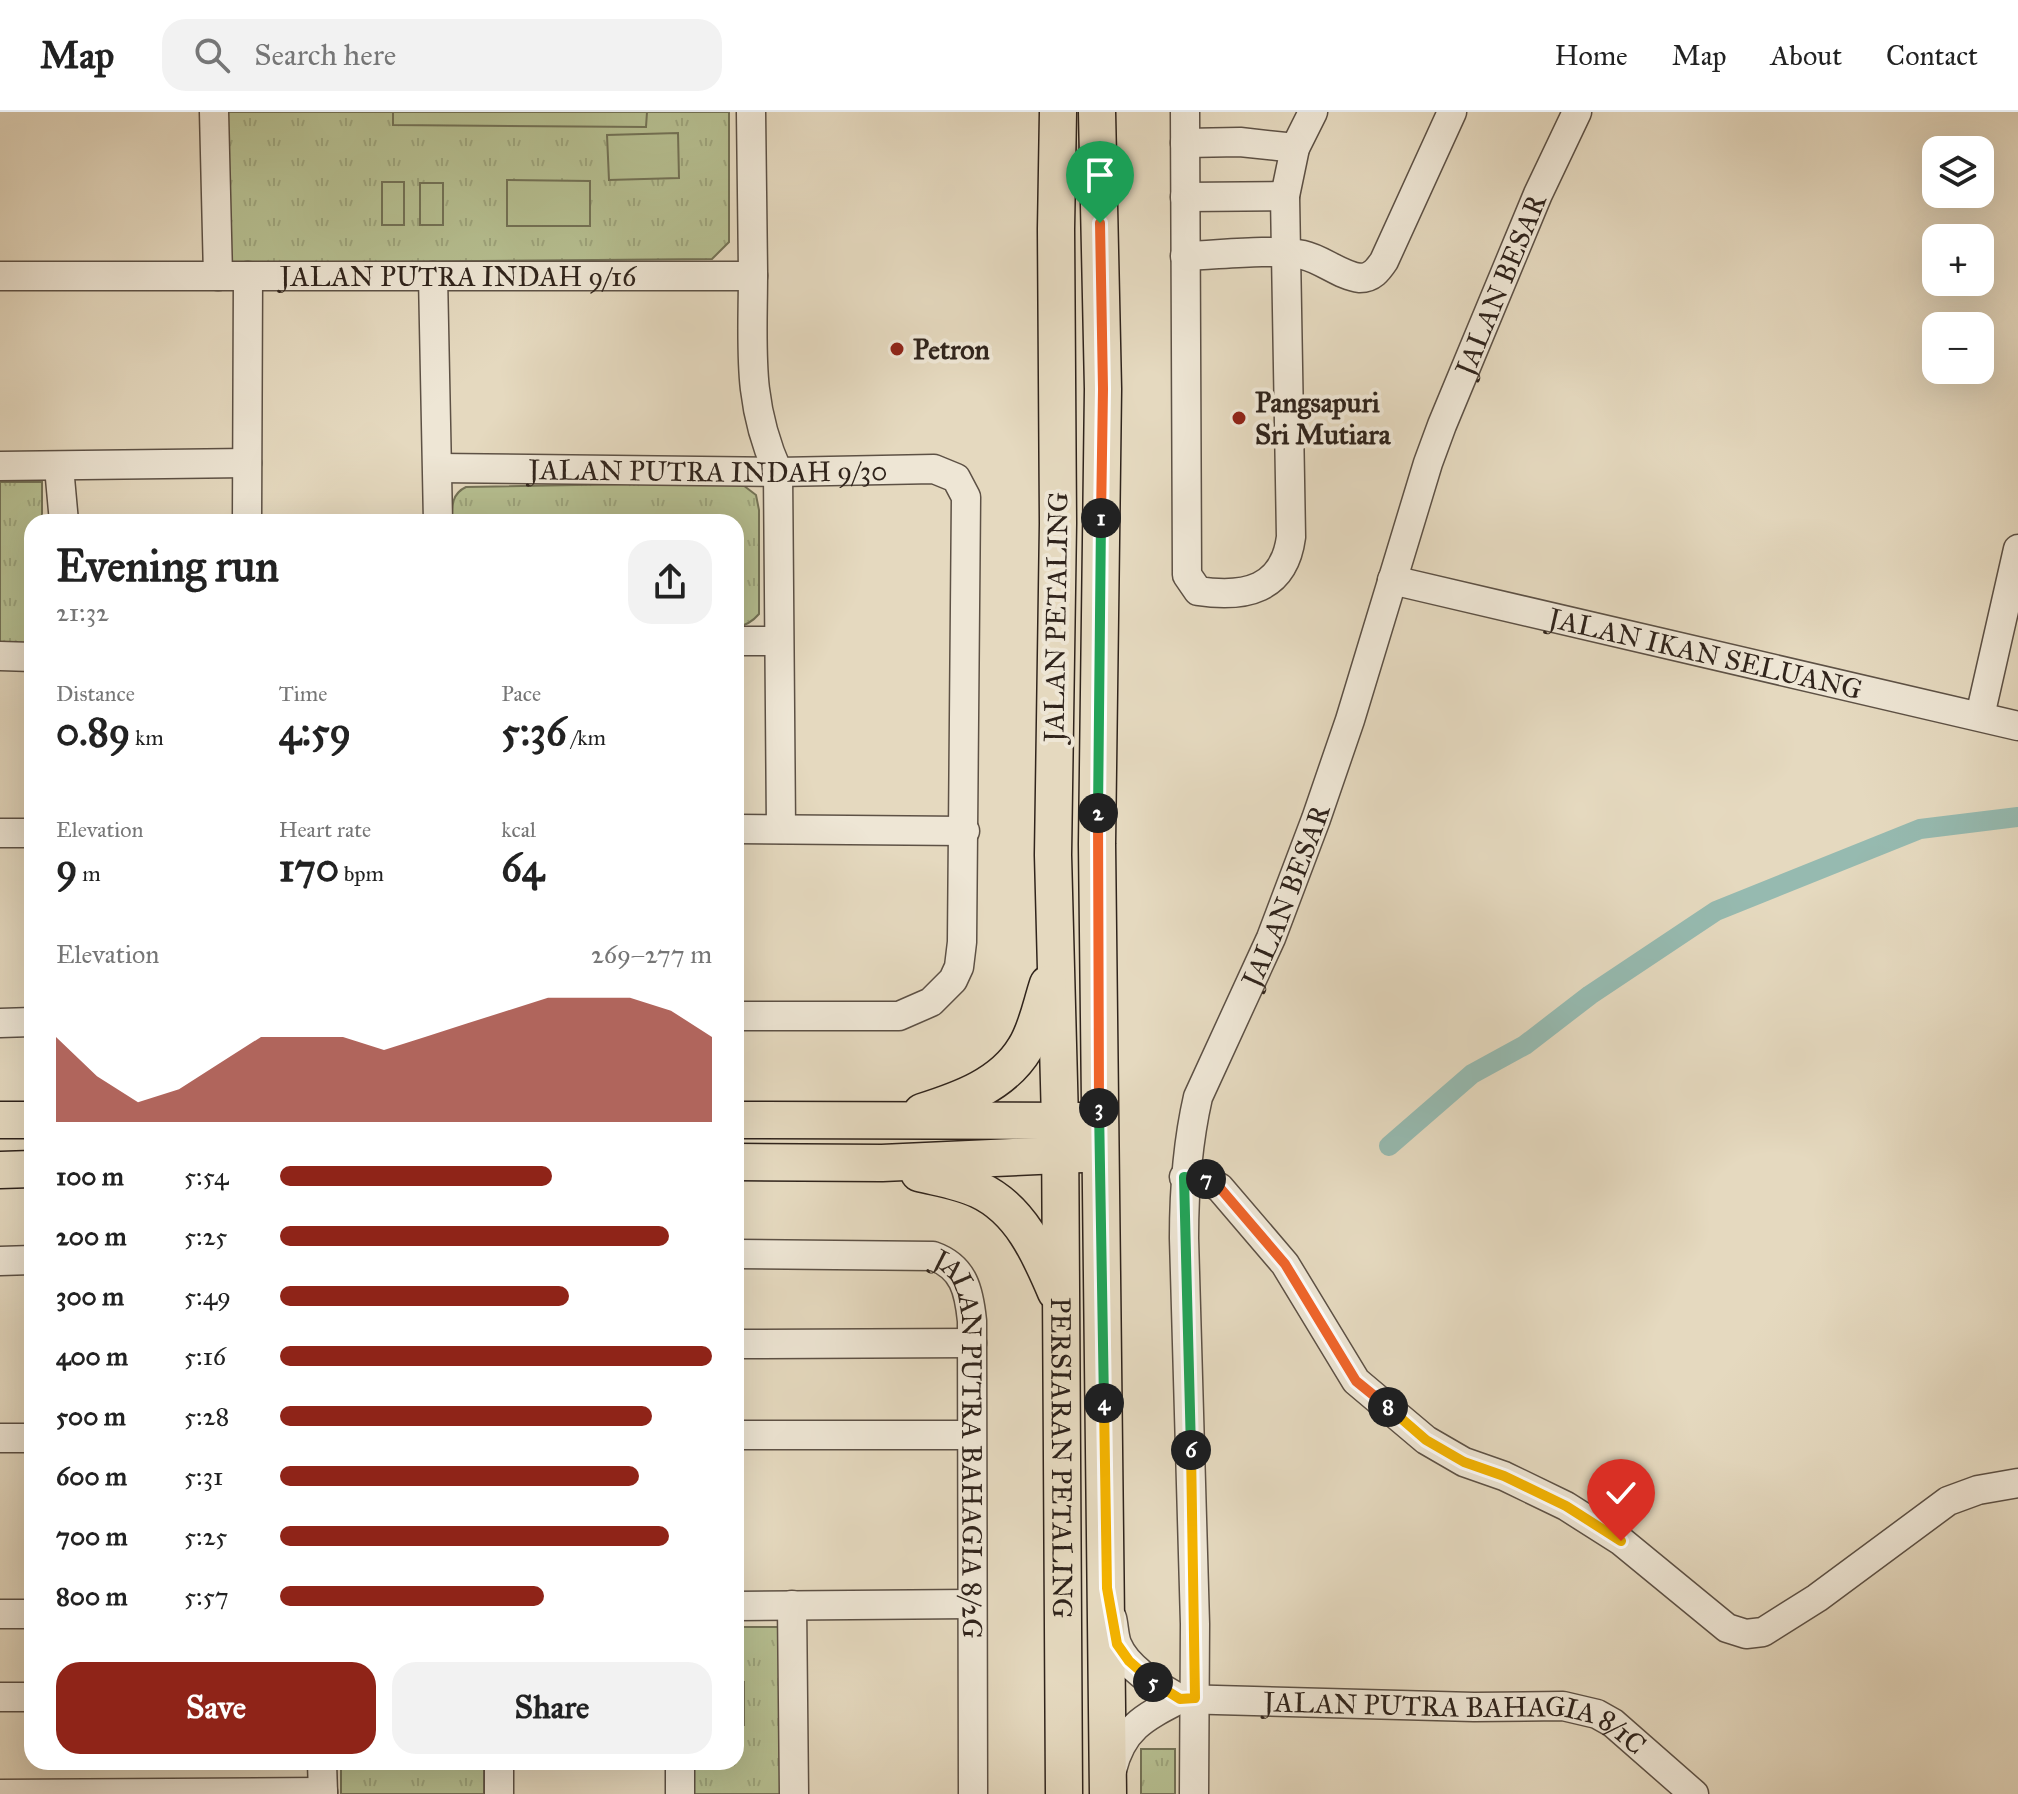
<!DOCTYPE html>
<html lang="en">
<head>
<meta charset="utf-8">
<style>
  :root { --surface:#fff; --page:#f2f2f2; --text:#222; --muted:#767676; --line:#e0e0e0; --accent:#8f2418 }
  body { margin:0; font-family:"IM FELL Great Primer",serif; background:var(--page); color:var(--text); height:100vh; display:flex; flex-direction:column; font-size:30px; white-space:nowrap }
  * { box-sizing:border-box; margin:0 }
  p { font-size:26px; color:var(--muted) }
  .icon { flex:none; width:44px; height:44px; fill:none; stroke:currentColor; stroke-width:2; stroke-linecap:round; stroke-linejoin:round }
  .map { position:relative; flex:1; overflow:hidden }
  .drawer { position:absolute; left:24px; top:402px; width:720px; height:1256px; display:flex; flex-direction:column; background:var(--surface); border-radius:24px; box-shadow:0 8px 32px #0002 }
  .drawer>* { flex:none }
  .controls { position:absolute; left:1922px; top:24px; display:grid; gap:16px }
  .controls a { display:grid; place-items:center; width:72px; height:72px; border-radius:16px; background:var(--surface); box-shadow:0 8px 32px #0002; font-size:40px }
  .pin { position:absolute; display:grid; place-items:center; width:68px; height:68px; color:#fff; margin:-82px -34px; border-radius:50% 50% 50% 0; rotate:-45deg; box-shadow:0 0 8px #0007 }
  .pin .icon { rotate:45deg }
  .km { position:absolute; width:40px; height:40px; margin:-20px; border-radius:50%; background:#222; color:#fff; font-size:22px; line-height:40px; text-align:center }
  .round { display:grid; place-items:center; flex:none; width:84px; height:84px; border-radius:24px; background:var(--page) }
  .headline { display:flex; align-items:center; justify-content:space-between; height:136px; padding:0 32px }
  h1 { font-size:44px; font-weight:700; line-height:60px }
  .figures { display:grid; grid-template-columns:repeat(3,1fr); gap:12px; height:136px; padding:8px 32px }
  .figures div { display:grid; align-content:center }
  .figures b { font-size:40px; font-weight:700 }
  .figures small { font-size:22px; font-weight:400 }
  .figures p { font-size:22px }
  .chart { height:224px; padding:16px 32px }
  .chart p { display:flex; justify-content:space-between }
  .chart svg { width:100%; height:144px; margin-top:8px; fill:var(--accent); opacity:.7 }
  .cta { display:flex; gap:16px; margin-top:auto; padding:16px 32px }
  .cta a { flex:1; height:92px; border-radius:24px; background:var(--accent); color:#fff; font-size:32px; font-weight:700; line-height:92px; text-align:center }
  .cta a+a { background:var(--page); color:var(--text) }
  ul { padding:0 32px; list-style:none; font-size:26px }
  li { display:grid; grid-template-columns:128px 96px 1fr; align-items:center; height:60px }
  li i { height:20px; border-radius:10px; background:var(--accent) }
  header { display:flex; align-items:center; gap:48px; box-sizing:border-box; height:112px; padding:0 40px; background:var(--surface); border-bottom:2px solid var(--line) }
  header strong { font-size:38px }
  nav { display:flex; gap:44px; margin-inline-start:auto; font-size:28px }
  .search { width:560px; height:72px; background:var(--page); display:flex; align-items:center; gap:20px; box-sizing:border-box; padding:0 28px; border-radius:24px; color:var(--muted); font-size:30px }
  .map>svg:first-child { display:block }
  .grass { fill:url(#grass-tufts); stroke:#737256; stroke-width:2 }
  .pitch { fill:#b6bf91; stroke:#737256; stroke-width:2 }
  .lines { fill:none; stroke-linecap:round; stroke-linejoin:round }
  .canal { stroke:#96bab0; stroke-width:20 }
  .minor-casing { stroke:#5d5145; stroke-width:31 }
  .major-casing { stroke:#30241c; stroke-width:39 }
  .minor { stroke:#eee6d5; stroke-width:28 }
  .major { stroke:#e5d9bf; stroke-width:36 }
  .split-1-casing { stroke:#fff; stroke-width:16 }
  .split-2-casing { stroke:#fff; stroke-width:16 }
  .split-3-casing { stroke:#fff; stroke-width:16 }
  .split-4-casing { stroke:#fff; stroke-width:16 }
  .split-5-casing { stroke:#fff; stroke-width:16 }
  .split-6-casing { stroke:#fff; stroke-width:16 }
  .split-7-casing { stroke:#fff; stroke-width:16 }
  .split-8-casing { stroke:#fff; stroke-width:16 }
  .split-9-casing { stroke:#fff; stroke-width:16 }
  .split-1 { stroke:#f0652b; stroke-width:10 }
  .split-2 { stroke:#22a559; stroke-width:10 }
  .split-3 { stroke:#f0652b; stroke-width:10 }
  .split-4 { stroke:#22a559; stroke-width:10 }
  .split-5 { stroke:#f5b400; stroke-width:10 }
  .split-6 { stroke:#f5b400; stroke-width:10 }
  .split-7 { stroke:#22a559; stroke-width:10 }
  .split-8 { stroke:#f0652b; stroke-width:10 }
  .split-9 { stroke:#f5b400; stroke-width:10 }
  .poi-dot { fill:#8f2418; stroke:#eee6d5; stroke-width:3 }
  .labels { text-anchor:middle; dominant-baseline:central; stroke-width:8; stroke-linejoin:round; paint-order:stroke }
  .street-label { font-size:28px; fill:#30241c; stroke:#eee6d5 }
  .poi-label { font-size:28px; font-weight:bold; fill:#30241c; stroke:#eee6d5; text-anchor:start }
</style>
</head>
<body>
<header>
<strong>Map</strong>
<div class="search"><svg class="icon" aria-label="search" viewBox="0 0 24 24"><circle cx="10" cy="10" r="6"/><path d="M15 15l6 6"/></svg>Search here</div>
<nav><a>Home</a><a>Map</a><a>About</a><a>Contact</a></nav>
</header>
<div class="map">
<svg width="2018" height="1682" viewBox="0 0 2018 1682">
  <defs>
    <pattern id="grass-tufts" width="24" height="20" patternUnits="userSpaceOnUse" patternTransform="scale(2)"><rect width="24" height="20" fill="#b6bf91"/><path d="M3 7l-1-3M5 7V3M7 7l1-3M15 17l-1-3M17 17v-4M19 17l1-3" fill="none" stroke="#9da47c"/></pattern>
  </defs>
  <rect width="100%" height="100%" fill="#e5d9bf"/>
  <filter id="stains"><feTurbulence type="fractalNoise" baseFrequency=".0025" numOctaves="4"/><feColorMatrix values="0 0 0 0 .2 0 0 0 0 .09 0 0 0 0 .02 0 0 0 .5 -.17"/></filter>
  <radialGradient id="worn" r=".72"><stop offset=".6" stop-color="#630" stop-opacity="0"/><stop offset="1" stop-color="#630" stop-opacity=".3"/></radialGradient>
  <g class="grass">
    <path d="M 222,0 L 729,0 L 729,130 L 712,147 L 222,151 Z"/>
    <path d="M 0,370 L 42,370 L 42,410 L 32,410 L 32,531 L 0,531 Z"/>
    <path d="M 739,370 L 756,383 L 759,398 L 759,502 C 753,509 746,514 736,515 L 736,410 L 452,410 C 452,395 451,382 466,375 Z"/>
    <path d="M 736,1515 L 781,1515 L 782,1682 L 686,1682 L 686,1650 L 736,1650 Z"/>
    <rect x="1141" y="1637" width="34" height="45"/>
    <rect x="341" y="1650" width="143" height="32"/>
  </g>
  <g class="pitch">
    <path d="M 393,0 L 647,0 L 646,15 L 393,13 Z"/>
    <path d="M 678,21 L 679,66 L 609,68 L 607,23 Z"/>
    <path d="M 507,68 L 590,69 L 590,114 L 507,114 Z"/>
    <path d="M 404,70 L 404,113 L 382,113 L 382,70 Z"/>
    <rect x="420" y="71" width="23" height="42"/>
    <rect x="736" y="1570" width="8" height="43"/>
  </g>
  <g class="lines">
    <path class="canal" d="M 1389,1034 L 1472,962 L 1525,933 L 1590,883 L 1716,799 L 1920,717 L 2018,705"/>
    <defs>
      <g id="minor">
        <path d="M 214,0 L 218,164"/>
        <path d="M 751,0 C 752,53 752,107 753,160 C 753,235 746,289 778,360 L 781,717"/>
        <path d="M 1185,0 L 1187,463 L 1198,479 C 1245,486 1284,478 1291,425 L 1285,84 L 1295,36 L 1313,0"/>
        <path d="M 1185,31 L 1240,30 L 1295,36"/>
        <path d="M 1185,85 L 1285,84"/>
        <path d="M 1185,144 C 1221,143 1268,136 1303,143 C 1322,147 1341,164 1360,166 C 1372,166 1378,158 1384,149 L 1452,0"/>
        <path id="s1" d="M 0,164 L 753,164"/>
        <path d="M 433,164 L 438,410"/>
        <path d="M 0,354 L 247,351"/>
        <path d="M 59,355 L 64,410"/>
        <path id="s2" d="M 438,356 L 778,360 L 934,357 L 956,366 L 966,385 L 962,830 L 959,855 L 953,868 L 931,890 L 899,904 L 736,904"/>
        <path d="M 247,410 L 248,164"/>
        <path id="s3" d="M 1392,468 L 2018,614"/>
        <path d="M 736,529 L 778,529"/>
        <path d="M 0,544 L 32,545"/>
        <path d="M 1980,604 L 2018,437"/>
        <path d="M 736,717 L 965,719"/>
        <path d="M 0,721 L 32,721"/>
        <path d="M 0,911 L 32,910"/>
        <path d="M 1184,1065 L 1207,1068 L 1220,1076 L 1285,1152 L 1356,1269 L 1426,1328 L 1464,1350 L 1504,1364 L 1566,1394 L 1621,1429 L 1727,1516 L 1746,1522 L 1763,1520 L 1817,1486 L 1948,1389 L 1978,1378 L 2018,1371"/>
        <path id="s4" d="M 736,1142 L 933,1144 C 964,1155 969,1179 972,1209 L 973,1682"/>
        <path d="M 0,1149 L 32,1148"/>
        <path d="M 736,1232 L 972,1231"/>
        <path d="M 736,1323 L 970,1323"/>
        <path d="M 0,1326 L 32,1326"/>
        <path d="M 792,1493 L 794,1682"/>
        <path d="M 736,1494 L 971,1492"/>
        <path d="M 0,1502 L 32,1502"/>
        <path d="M 1112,1506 C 1114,1514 1114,1524 1117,1532 C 1127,1557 1158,1574 1180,1587"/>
        <path d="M 0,1585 L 32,1585"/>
        <path d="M 322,1650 L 323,1682"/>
        <path d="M 680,1650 L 680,1682"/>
        <path id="s5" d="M 1112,1658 C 1122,1616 1145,1605 1180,1587 L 1474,1595 L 1563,1594 L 1597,1602 L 1613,1611 L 1694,1682"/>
        <path d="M 0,1682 L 323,1680"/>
        <path d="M 499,1682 L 499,1650"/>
        <path id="s6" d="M 1194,1682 L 1195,1512 L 1184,1126 C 1184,1078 1187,1033 1198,985 L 1271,826 L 1316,707 L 1350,608 L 1428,351 L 1442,313 L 1538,82 L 1577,0"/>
      </g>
      <g id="major">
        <path id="s7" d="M 1058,0 L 1056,117 L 1058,411 L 1053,743 L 1060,1009 L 1064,1682"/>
        <path d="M 1097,0 L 1103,277 L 1097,732 L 1108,1682"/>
        <path d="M 922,1000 C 960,988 1003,973 1025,936 C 1037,917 1041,893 1048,872"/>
        <path d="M 0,1008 L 32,1008"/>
        <path d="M 736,1008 L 1082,1009"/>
        <path d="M 736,1050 L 882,1051 L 1082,1042"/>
        <path d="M 0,1058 L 32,1057"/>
        <path d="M 919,1061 C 939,1066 960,1069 979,1078 C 1020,1097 1039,1140 1056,1180"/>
      </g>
    </defs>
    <use href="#minor" class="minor-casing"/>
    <use href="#major" class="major-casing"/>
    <use href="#minor" class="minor"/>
    <use href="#major" class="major"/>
  </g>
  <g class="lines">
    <defs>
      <path id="split-1" d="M 1100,111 L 1103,277 L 1101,406"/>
      <path id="split-2" d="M 1098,701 L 1101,406"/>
      <path id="split-3" d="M 1098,701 L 1099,996"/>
      <path id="split-4" d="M 1099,996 L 1104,1291"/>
      <path id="split-5" d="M 1104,1291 L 1107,1476 L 1117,1532 L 1129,1549 L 1153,1570"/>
      <path id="split-6" d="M 1153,1570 L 1180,1587 L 1195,1586 L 1191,1338"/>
      <path id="split-7" d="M 1191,1338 L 1184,1065 L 1206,1067"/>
      <path id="split-8" d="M 1206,1067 L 1220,1076 L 1285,1152 L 1356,1269 L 1388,1295"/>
      <path id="split-9" d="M 1388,1295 L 1426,1328 L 1464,1350 L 1504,1364 L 1566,1394 L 1621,1429"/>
    </defs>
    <use href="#split-1" class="split-1-casing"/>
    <use href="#split-2" class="split-2-casing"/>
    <use href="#split-3" class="split-3-casing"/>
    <use href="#split-4" class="split-4-casing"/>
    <use href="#split-5" class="split-5-casing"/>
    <use href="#split-6" class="split-6-casing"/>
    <use href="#split-7" class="split-7-casing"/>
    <use href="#split-8" class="split-8-casing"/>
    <use href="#split-9" class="split-9-casing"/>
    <use href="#split-1" class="split-1"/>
    <use href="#split-2" class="split-2"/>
    <use href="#split-3" class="split-3"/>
    <use href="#split-4" class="split-4"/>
    <use href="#split-5" class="split-5"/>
    <use href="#split-6" class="split-6"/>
    <use href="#split-7" class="split-7"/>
    <use href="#split-8" class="split-8"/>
    <use href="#split-9" class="split-9"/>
  </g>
  <g class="poi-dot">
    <circle cx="897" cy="237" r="8"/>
    <circle cx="1239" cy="306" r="8"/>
  </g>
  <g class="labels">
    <g class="street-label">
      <text stroke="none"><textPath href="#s1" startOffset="458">JALAN PUTRA INDAH 9/16</textPath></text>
      <text stroke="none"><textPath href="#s6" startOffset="1566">JALAN BESAR</textPath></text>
      <text stroke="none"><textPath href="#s2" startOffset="270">JALAN PUTRA INDAH 9/30</textPath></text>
      <text transform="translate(1056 505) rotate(-89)">JALAN PETALING</text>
      <text stroke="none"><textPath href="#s3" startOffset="322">JALAN IKAN SELUANG</textPath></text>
      <text stroke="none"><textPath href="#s6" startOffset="918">JALAN BESAR</textPath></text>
      <text stroke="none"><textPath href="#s4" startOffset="398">JALAN PUTRA BAHAGIA 8/2G</textPath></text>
      <text stroke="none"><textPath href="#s7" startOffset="1346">PERSIARAN PETALING</textPath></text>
      <text stroke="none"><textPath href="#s5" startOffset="382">JALAN PUTRA BAHAGIA 8/1C</textPath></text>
    </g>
    <g class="poi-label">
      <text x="913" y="237">Petron</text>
      <text x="1255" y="290">Pangsapuri<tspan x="1255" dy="32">Sri Mutiara</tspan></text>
    </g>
  </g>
  <rect width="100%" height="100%" filter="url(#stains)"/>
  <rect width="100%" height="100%" fill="url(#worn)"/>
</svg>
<div class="controls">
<a><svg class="icon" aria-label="layers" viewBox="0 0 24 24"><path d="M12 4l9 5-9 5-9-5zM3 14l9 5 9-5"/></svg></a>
<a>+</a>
<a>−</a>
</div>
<div class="pin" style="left:1100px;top:111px;background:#1e9e55"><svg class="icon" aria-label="arrive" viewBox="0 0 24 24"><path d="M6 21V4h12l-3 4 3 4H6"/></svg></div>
<div class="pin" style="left:1621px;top:1429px;background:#d93025"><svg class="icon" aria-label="check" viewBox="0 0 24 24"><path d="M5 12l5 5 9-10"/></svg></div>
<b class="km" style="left:1101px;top:406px">1</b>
<b class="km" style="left:1098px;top:701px">2</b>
<b class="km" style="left:1099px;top:996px">3</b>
<b class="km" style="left:1104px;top:1291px">4</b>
<b class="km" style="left:1153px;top:1570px">5</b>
<b class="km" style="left:1191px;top:1338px">6</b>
<b class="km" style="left:1206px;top:1067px">7</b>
<b class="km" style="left:1388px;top:1295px">8</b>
<section class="drawer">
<div class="headline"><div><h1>Evening run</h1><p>21:32</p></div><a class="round"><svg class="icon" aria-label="share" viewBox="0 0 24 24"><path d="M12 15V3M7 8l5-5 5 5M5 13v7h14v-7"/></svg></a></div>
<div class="figures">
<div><p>Distance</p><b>0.89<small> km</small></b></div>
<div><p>Time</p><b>4:59</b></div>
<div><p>Pace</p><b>5:36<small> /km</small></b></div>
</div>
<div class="figures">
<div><p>Elevation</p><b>9<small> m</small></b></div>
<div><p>Heart rate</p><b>170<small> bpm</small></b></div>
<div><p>kcal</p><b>64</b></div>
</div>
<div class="chart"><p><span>Elevation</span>269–277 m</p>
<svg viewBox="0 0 160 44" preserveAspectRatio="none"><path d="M0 44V18L10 30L20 38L30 34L40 26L50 18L60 18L70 18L80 22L90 18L100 14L110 10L120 6L130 6L140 6L150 10L160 18V44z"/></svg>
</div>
<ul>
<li><b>100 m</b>5:54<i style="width:63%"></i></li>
<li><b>200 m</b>5:25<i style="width:90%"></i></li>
<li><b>300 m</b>5:49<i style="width:67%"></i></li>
<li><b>400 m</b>5:16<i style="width:100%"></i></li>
<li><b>500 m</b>5:28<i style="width:86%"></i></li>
<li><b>600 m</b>5:31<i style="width:83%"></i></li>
<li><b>700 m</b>5:25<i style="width:90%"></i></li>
<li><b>800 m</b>5:57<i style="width:61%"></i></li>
</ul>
<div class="cta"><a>Save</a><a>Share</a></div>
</section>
</div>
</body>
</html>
